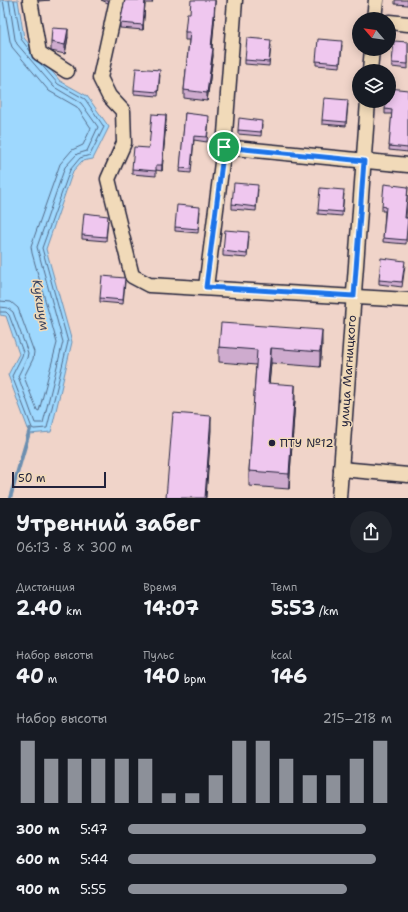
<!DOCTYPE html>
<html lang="ru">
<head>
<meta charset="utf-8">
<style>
  :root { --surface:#171b24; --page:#20242c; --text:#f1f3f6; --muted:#9ea1a6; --accent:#8c9099 }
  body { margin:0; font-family:"Shantell Sans",sans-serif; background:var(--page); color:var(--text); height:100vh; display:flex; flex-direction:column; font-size:15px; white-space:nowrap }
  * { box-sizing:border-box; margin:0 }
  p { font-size:13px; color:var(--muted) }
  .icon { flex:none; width:22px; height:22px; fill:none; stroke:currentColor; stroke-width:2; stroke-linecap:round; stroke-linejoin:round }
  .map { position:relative; height:498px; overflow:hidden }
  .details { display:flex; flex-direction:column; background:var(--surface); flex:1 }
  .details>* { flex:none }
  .needle { width:26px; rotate:298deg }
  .buttons { position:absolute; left:352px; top:12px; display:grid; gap:8px }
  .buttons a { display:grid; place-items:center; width:44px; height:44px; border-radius:50%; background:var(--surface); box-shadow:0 2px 10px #0003; font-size:20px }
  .scale { position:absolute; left:12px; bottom:10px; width:94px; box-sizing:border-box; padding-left:4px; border:2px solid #22223b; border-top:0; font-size:11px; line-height:14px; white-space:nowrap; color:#22223b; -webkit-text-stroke:3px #f1dab9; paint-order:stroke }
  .pin { position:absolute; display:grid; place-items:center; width:34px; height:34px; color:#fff; margin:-17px; border:2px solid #fff; border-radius:50%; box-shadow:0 1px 4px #0007 }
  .round { display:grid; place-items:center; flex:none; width:42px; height:42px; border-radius:21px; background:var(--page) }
  .overview { display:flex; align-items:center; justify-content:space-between; height:68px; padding:0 16px }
  h1 { font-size:22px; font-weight:700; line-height:30px }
  .metrics { display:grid; grid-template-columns:repeat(3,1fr); gap:6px; height:68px; padding:4px 16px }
  .metrics div { display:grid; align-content:center }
  .metrics b { font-size:20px; font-weight:700 }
  .metrics small { font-size:11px; font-weight:400 }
  .metrics p { font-size:11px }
  .chart { height:112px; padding:8px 16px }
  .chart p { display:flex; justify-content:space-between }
  .chart svg { width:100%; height:72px; margin-top:4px; stroke:var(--accent); stroke-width:6 }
  ul { padding:0 16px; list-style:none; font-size:13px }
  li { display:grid; grid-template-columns:64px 48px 1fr; align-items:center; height:30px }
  li i { height:10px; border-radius:5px; background:var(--accent) }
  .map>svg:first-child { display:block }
  .water { fill:#9ed8fe; stroke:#6c8fb0 }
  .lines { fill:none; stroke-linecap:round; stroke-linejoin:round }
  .shore { stroke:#546b89; stroke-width:1 }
  .stream { stroke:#6c8fb0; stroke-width:4 }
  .street-casing { stroke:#22223b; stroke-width:17 }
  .street { stroke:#f1dab9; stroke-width:14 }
  .wall { fill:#ceabce; stroke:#22223b }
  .shaded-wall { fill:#a78ba7; stroke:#22223b }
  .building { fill:#efc7ef; stroke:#22223b }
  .route-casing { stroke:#fff; stroke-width:8 }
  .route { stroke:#1a73e8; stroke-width:5 }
  .poi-dot { fill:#22223b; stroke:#f1dab9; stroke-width:1.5 }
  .labels { text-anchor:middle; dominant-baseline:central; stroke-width:3; stroke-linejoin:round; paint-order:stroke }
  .street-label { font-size:12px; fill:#22223b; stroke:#f1dab9 }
  .poi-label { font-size:12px; fill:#22223b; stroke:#f1dab9; text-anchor:start }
  .water-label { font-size:13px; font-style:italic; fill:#3b4662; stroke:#f1dab9 }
</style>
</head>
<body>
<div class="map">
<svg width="408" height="498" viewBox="0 0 408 498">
  <rect width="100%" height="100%" fill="#f0d4c9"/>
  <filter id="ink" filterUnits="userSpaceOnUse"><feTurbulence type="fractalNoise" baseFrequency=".025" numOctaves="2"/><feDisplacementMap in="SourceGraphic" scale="8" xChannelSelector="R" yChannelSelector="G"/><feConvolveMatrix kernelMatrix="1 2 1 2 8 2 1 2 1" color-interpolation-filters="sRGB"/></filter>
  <g filter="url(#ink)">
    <path class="water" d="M 0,0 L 18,0 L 24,38 L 60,81 L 87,96 L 109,127 L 93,159 L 82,161 L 73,171 L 46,249 L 72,342 L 51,432 L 30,434 L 8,375 L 19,354 L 6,316 L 0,315 Z"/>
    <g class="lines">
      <g class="shore">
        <path d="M 14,0 L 21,39 L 31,52"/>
        <path d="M 0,301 L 11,302 L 18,308 L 34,352 L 33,359 L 24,377 L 37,410 L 39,411 L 57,343 L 32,253 L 31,246 L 60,164 L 72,150 L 83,145 L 91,128 L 77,107 L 49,91 L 12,47 L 10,41 L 3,0"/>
        <path d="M 0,307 L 8,308 L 13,312 L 28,353 L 27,358 L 18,376 L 35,423 L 43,423 L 63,342 L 37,247 L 65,167 L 77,154 L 87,151 L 98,127 L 81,103 L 54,87 L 17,44 L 15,39 L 9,0"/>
        <path d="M 0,312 L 6,312 L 9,315 L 23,352 L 22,356 L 12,376 L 32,428 L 34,429 L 47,428 L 68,342 L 42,248 L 70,170 L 80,158 L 90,155 L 104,127 L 85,99 L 58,84 L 40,63"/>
      </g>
      <path class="stream" d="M 10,498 L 30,429"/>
      <defs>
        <g id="street">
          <path d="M 30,0 L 39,53 L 67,71"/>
          <path d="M 117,0 L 100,78 L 109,96 L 123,111 L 124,143 L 108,179 L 132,276 L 149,285 L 408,300"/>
          <path d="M 374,19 L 376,0"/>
          <path d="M 389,22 L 408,24"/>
          <path d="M 370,71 L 372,49"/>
          <path d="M 224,147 L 408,165"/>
          <path d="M 206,287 L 224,147 L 235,0"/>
          <path d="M 341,469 L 408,475"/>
          <path d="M 339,498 L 368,101"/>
        </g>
      </defs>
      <use href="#street" class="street-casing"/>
      <use href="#street" class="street"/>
    </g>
    <g class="wall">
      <path d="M 39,0 L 50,0 L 39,1 Z"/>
      <path d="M 101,0 L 109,0 L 108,3 Z"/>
      <path d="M 125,0 L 153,0 L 152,3 L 145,3 L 143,30 L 120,28 L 120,23 Z"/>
      <path d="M 215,0 L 214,24 L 212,48 L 213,56 L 207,101 L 184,98 L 184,90 L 189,40 L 185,40 L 185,32 L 190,13 Z"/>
      <path d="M 395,0 L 408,0 L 408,5 L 395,4 Z"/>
      <path d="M 68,37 L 65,54 L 51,51 L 51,42 Z"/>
      <path d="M 408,42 L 408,69 L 392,67 L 392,63 Z"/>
      <path d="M 271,45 L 269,66 L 245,64 L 245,60 Z"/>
      <path d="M 342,45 L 340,67 L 316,65 L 316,61 Z"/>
      <path d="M 160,75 L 158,96 L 134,94 L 134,90 Z"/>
      <path d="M 408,90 L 408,152 L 389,150 L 392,114 L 385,114 L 385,109 Z"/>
      <path d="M 348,104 L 346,126 L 322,124 L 322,120 Z"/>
      <path d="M 185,113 L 209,120 L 207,142 L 194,140 L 191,173 L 180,172 Z"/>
      <path d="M 166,120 L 162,171 L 156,170 L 156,176 L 132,174 L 132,169 L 149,148 Z"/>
      <path d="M 262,125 L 261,136 L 238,134 L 238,130 Z"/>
      <path d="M 408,187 L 406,218 L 408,218 L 406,244 L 383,242 L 385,211 L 382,211 L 382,206 Z"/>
      <path d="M 258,189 L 256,211 L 232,209 L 232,204 Z"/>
      <path d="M 344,194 L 342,216 L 318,214 L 318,210 Z"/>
      <path d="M 200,211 L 198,233 L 175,231 L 175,227 Z"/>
      <path d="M 108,220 L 106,241 L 82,239 L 82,235 Z"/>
      <path d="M 249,236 L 247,258 L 223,256 L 223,251 Z"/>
      <path d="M 405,265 L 402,287 L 379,284 L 379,280 Z"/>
      <path d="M 125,282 L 123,304 L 100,302 L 100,298 Z"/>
      <path d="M 322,345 L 320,367 L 271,363 L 269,383 L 295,400 L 289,489 L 249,486 L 249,471 L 256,365 L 219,362 L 219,347 Z"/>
    </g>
    <g class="shaded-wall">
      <path d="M 145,0 L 145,3 L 143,30 L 143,25 Z"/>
      <path d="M 215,0 L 214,24 L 211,56 L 211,48 Z"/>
      <path d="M 68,29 L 68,37 L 65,54 L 65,45 Z"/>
      <path d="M 213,48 L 213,56 L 207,101 L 207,93 Z"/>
      <path d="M 166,115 L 166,120 L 162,171 L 162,165 Z"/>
      <path d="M 322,330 L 322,345 L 320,367 L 320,352 Z"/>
      <path d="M 271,348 L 271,363 L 268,398 L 268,383 Z"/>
      <path d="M 295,385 L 295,400 L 289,489 L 289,474 Z"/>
      <path d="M 211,416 L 211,431 L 206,498 L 205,498 Z"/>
    </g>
    <g class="building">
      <path d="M 125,0 L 145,0 L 143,25 L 120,23 Z"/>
      <path d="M 191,0 L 215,0 L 214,16 L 211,48 L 213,48 L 207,93 L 184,90 L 190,32 L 185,32 L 187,13 L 190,13 Z"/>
      <path d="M 52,28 L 68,29 L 65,45 L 51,42 Z"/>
      <path d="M 247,38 L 271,40 L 269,62 L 245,60 Z"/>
      <path d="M 318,39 L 342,41 L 340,63 L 316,61 Z"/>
      <path d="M 394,41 L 408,42 L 408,64 L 392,63 Z"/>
      <path d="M 136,68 L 160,70 L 158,92 L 134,90 Z"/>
      <path d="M 389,88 L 408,90 L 408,148 L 389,146 L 392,110 L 385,109 L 386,101 L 389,101 Z"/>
      <path d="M 324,98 L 348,100 L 346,122 L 322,120 Z"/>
      <path d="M 185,113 L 209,116 L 207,137 L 194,136 L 191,169 L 180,168 Z"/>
      <path d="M 152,114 L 166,115 L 162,165 L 156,165 L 156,171 L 132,169 L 134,147 L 149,148 Z"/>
      <path d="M 239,118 L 262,121 L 261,132 L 238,130 Z"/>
      <path d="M 234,183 L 258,185 L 256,207 L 232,204 Z"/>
      <path d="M 384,184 L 408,187 L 405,218 L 408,218 L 406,240 L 383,238 L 386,207 L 382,206 Z"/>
      <path d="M 320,188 L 344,190 L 342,212 L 318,210 Z"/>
      <path d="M 177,205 L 200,207 L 198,229 L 175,227 Z"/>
      <path d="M 84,213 L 108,216 L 106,237 L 82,235 Z"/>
      <path d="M 225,230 L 249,232 L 247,254 L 223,251 Z"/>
      <path d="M 381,258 L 405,261 L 402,282 L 379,280 Z"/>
      <path d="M 102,276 L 125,278 L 123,300 L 100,298 Z"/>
      <path d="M 221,323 L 322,330 L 320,352 L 271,348 L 268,383 L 295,385 L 289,474 L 249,471 L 257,350 L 219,347 Z"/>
      <path d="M 173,413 L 211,416 L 205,498 L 166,498 Z"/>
    </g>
  </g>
  <g class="lines" filter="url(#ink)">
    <defs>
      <path id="route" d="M 224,147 L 364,161 L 354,296 L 206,287 Z"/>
    </defs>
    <use href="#route" class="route-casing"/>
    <use href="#route" class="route"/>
  </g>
  <circle class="poi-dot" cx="272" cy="443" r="4"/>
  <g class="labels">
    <g class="street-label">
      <text transform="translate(348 371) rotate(-86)">улица Магницкого</text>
    </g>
    <g class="poi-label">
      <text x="280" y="443">ПТУ №12</text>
    </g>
    <g class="water-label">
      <text transform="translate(41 305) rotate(81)">Кукшум</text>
    </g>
  </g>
</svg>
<div class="buttons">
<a><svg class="needle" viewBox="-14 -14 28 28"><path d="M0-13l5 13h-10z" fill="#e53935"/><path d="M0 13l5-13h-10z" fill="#9ea1a6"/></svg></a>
<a><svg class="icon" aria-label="layers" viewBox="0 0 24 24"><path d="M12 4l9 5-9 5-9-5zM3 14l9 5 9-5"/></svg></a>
</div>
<div class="scale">50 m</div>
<div class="pin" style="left:224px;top:147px;background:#1e9e55"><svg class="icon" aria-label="arrive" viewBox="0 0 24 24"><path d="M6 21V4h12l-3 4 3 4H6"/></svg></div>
</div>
<section class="details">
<div class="overview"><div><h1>Утренний забег</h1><p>06:13 · 8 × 300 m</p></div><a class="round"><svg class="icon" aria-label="share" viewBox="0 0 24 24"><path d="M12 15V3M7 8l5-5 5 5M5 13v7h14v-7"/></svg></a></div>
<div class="metrics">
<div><p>Дистанция</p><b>2.40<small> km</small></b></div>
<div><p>Время</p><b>14:07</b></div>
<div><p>Темп</p><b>5:53<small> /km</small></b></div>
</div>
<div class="metrics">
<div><p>Набор высоты</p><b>40<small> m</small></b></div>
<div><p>Пульс</p><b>140<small> bpm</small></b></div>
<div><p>kcal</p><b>146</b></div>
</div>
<div class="chart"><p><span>Набор высоты</span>215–218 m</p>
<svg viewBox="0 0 160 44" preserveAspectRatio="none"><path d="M5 44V6M15 44V17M25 44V17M35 44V17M45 44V17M55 44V17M65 44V38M75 44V38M85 44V27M95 44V6M105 44V6M115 44V17M125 44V27M135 44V27M145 44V17M155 44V6"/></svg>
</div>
<ul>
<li><b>300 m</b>5:47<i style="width:90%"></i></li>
<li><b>600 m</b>5:44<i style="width:94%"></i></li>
<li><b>900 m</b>5:55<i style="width:83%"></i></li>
</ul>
</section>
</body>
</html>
